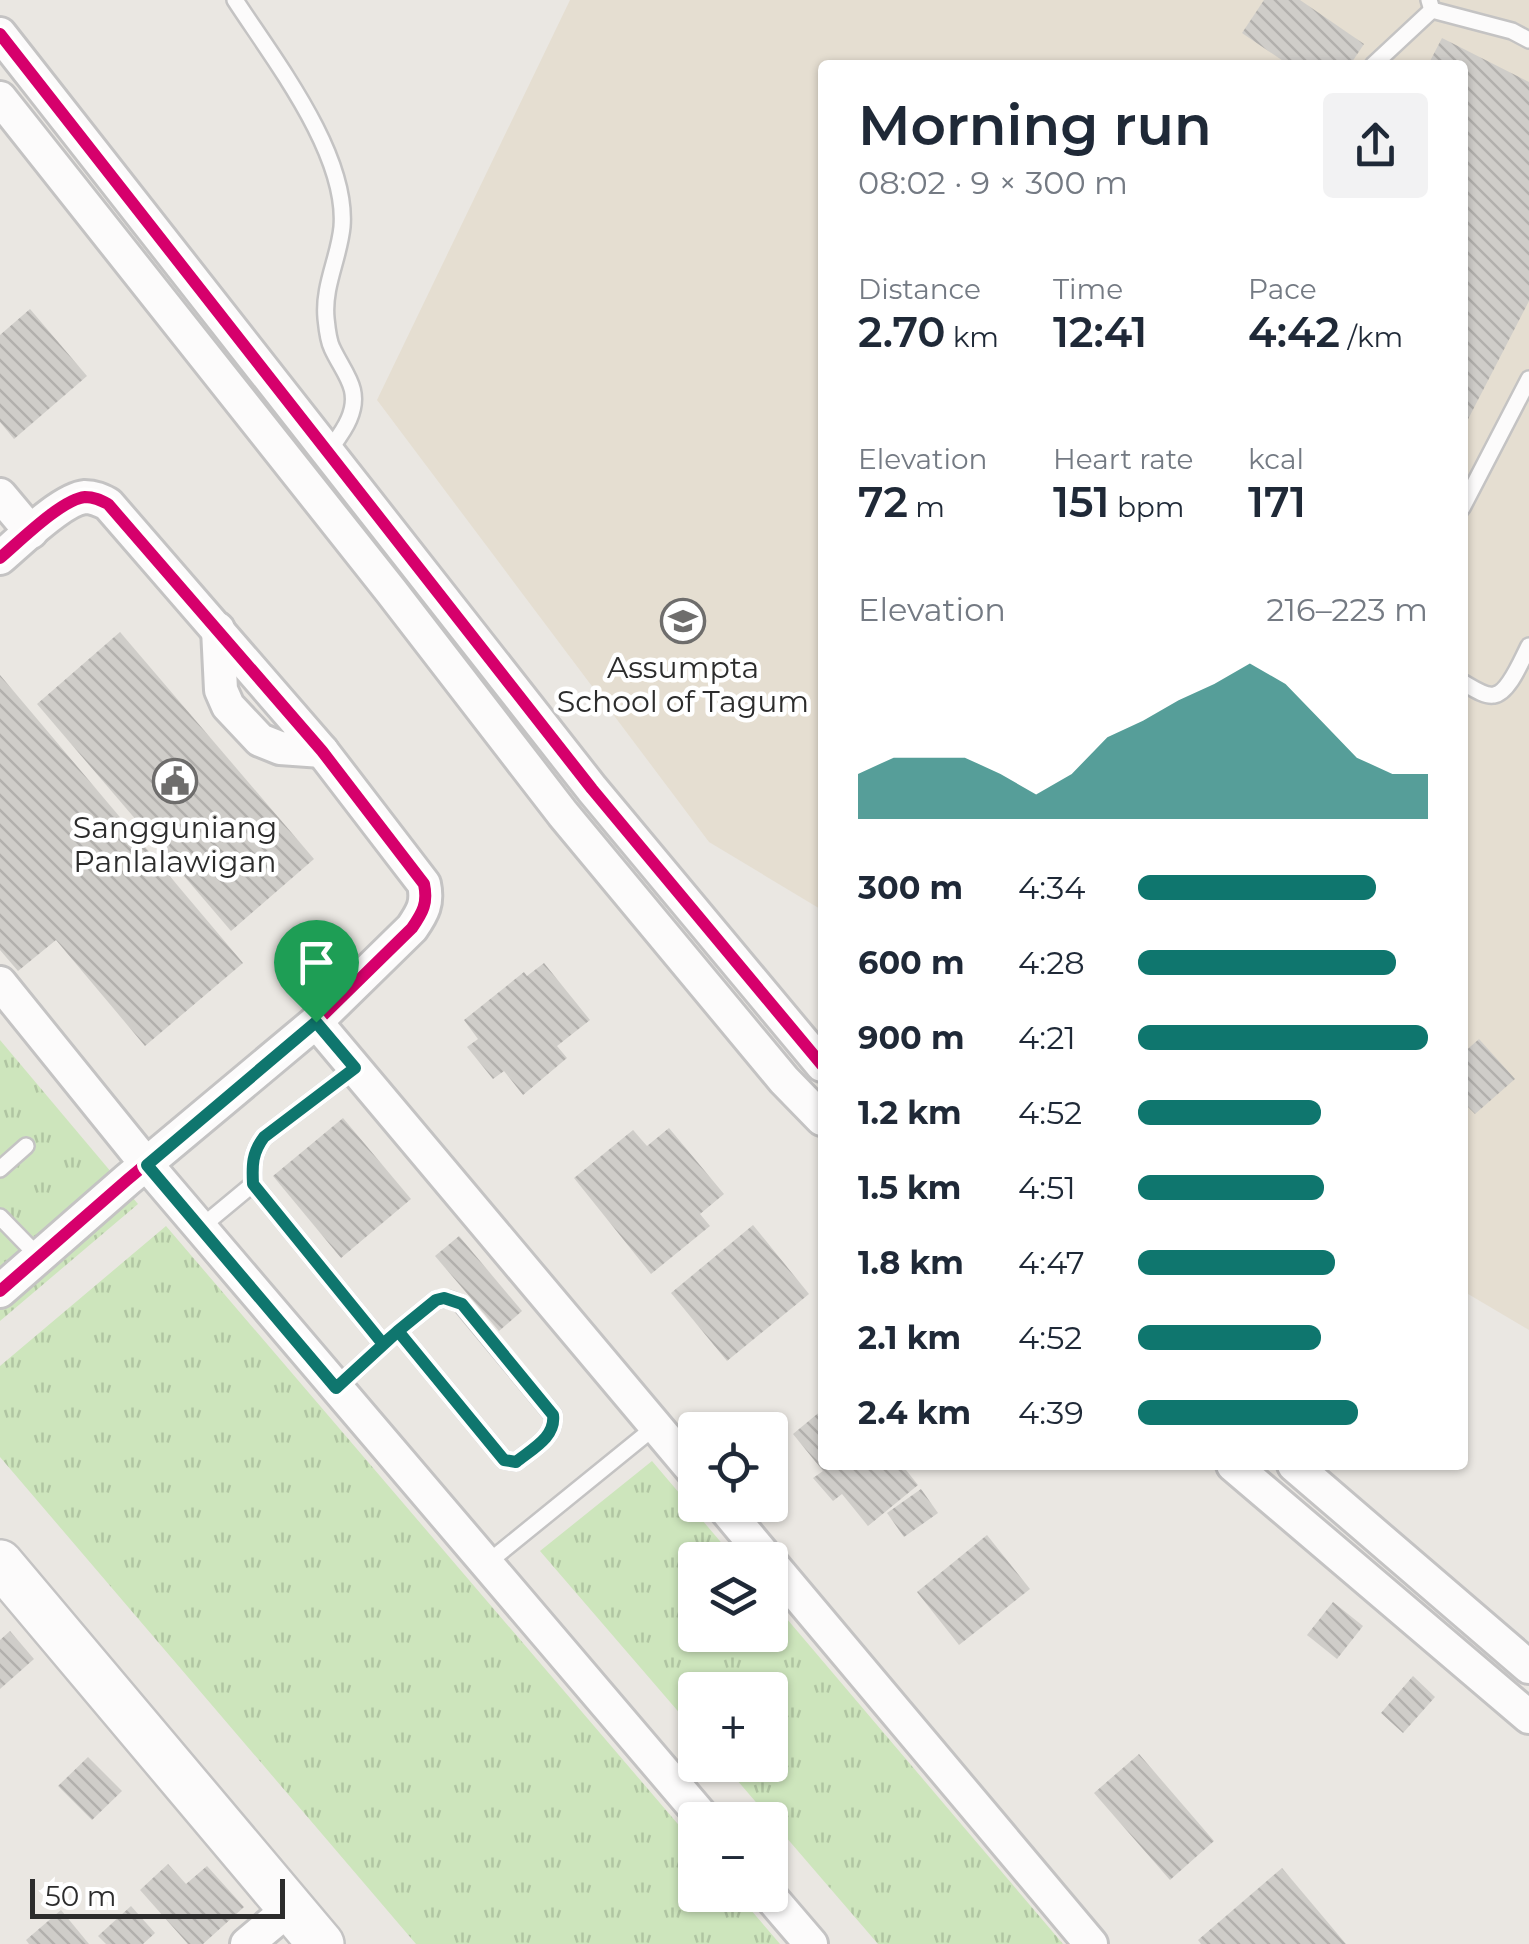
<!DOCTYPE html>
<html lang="en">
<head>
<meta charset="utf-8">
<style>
  :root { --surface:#fff; --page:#f2f2f3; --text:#1f2937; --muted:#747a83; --accent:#0f766e }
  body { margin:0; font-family:Montserrat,sans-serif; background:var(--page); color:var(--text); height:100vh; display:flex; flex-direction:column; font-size:38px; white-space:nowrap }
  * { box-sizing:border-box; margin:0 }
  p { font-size:32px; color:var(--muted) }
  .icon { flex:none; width:55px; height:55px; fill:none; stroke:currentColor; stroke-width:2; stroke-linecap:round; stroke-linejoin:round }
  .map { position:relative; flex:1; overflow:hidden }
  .drawer { position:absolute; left:818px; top:60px; width:650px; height:1410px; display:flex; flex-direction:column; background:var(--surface); border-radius:10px; box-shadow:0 2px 8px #0004 }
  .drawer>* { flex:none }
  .buttons { position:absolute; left:678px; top:1412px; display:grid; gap:20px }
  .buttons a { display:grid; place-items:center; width:110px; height:110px; border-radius:10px; background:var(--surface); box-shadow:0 2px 8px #0004; font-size:50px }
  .scale { position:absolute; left:30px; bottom:25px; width:255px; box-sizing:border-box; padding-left:10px; border:5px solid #2c2c2c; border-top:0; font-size:28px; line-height:35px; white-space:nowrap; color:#2c2c2c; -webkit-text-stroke:8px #fff; paint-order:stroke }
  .pin { position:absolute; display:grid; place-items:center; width:85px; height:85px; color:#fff; margin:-102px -42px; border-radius:50% 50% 50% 0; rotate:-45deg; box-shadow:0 0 10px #0007 }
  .pin .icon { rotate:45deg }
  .round { display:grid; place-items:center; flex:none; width:105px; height:105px; border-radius:10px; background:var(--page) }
  .summary { display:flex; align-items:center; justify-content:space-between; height:170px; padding:0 40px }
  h1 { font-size:55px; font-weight:600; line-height:75px }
  .metrics { display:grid; grid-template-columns:repeat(3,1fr); gap:15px; height:170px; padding:10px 40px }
  .metrics div { display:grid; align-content:center }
  .metrics b { font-size:42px; font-weight:600 }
  .metrics small { font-size:28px; font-weight:400 }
  .metrics p { font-size:28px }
  .chart { height:280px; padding:20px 40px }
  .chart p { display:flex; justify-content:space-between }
  .chart svg { width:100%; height:180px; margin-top:10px; fill:var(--accent); opacity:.7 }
  ul { padding:0 40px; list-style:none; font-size:32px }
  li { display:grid; grid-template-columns:160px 120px 1fr; align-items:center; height:75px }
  li i { height:25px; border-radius:12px; background:var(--accent) }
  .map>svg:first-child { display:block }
  .education { fill:#e5ded1 }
  .grass { fill:url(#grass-tufts) }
  .building { fill:url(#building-back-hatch) }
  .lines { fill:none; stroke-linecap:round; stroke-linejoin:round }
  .lane-casing { stroke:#c4c3c3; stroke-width:20 }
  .street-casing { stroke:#c4c3c3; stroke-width:38 }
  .secondary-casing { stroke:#c4c3c3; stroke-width:50 }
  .lane { stroke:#fcfbfb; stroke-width:15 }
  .street { stroke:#fcfbfb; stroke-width:32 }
  .secondary { stroke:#fcfbfb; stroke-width:45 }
  .cycleway-casing { stroke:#fff; stroke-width:19 }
  .cycleway { stroke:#d6006c; stroke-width:12 }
  .route-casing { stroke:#fff; stroke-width:20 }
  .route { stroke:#0f766e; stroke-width:12 }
  .labels { text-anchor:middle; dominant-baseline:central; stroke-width:9; stroke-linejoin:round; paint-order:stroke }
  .poi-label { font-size:30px; fill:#2c2c2c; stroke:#fff }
</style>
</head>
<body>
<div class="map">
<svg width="1529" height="1944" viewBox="0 0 1529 1944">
  <defs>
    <pattern id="grass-tufts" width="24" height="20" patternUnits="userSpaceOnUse" patternTransform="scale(2.5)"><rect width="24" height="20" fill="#cde5bc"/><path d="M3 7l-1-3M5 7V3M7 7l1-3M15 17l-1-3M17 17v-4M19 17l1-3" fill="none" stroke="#b0c5a2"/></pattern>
    <pattern id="building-back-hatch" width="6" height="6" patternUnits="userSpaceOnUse" patternTransform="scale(2.5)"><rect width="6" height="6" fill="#cfcdc9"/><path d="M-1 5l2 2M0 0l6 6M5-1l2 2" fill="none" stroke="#b2b0ad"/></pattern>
  </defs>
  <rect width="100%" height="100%" fill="#eae7e2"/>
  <path class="education" d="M 570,0 L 1529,0 L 1529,1330 L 1463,1291 L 1462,65 L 822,65 L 822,910 L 709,842 L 377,400 Z"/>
  <g class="grass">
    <path d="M 0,1040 L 138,1204 L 0,1321 Z"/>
    <path d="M 166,1226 L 695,1844 L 695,1895 L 738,1895 L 780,1944 L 416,1944 L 0,1457 L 0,1366 Z"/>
    <path d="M 652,1461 L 736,1560 L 695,1560 L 695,1635 L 770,1635 L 770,1599 L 1063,1944 L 878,1944 L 724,1765 L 770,1765 L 770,1690 L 695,1690 L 695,1731 L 540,1551 Z"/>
  </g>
  <g class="building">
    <path d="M 1264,0 L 1300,0 L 1364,44 L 1350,65 L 1289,65 L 1242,33 Z"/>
    <path d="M 1442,38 L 1529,82 L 1529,301 L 1462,431 L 1462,65 L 1428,65 Z"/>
    <path d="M 30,309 L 87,376 L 14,439 L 0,422 L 0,335 Z"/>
    <path d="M 120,632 L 314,859 L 231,931 L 37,704 Z"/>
    <path d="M 0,675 L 243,963 L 145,1046 L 56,940 L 18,971 L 0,950 Z"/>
    <path d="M 544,963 L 590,1020 L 557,1046 L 567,1058 L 523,1095 L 504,1071 L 493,1079 L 467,1047 L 478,1039 L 464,1020 L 524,972 L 527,976 Z"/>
    <path d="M 1479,1039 L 1515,1079 L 1475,1114 L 1462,1101 L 1462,1054 Z"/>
    <path d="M 343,1118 L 411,1199 L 341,1258 L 273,1176 Z"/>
    <path d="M 669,1128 L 724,1194 L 700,1214 L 710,1226 L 651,1274 L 574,1178 L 633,1130 L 647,1146 Z"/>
    <path d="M 753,1225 L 809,1294 L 727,1361 L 671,1293 Z"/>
    <path d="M 459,1236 L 522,1311 L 499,1331 L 435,1256 Z"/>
    <path d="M 822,1410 L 822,1465 L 902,1465 L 918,1485 L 868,1526 L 842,1494 L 833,1501 L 813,1478 L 823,1471 L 793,1434 Z"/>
    <path d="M 921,1489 L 938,1513 L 904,1537 L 887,1513 Z"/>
    <path d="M 987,1535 L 1030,1589 L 959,1645 L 917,1592 Z"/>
    <path d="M 1333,1602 L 1363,1626 L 1337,1659 L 1307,1635 Z"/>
    <path d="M 10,1631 L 34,1659 L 0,1689 L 0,1640 Z"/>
    <path d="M 1413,1676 L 1435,1697 L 1403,1733 L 1381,1713 Z"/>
    <path d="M 1139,1754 L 1214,1841 L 1170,1880 L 1094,1793 Z"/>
    <path d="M 88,1757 L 122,1791 L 92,1820 L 58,1786 Z"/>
    <path d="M 168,1864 L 186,1884 L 207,1866 L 244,1907 L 203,1944 L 188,1944 L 140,1890 Z"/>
    <path d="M 1282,1868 L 1346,1944 L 1201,1944 L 1198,1940 Z"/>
    <path d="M 131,1906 L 155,1933 L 143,1944 L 106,1944 L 98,1936 Z"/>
    <path d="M 61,1910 L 89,1944 L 29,1944 L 26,1940 Z"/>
  </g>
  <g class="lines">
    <defs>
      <g id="lane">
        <path d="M 235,0 C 274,60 348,154 342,227 C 339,258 323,286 326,318 C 327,328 328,340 332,348 C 344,374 362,389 349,419 C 344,431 335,442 328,452"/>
        <path d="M 1429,0 L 1432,10 L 1512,31 L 1529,40"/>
        <path d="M 1373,65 L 1432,10"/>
        <path d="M 1462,508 L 1529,379"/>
        <path d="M 1462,682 C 1471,687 1485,697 1494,695 C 1509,693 1522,659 1529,646"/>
        <path d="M 0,1169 L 26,1146"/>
        <path d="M 253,1184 C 252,1165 252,1153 264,1137 L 355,1068"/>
        <path d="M 0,1217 L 39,1257"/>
        <path d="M 200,1228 L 253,1184 L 383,1344"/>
        <path d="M 336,1388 L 398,1331 L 436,1300 C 446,1297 452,1300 461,1304 L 553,1415 C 556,1437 532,1449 516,1462 L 504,1460 L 398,1331"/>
        <path d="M 486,1564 L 656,1426"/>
      </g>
      <g id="street">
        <path d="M 0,34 L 592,789 L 822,1065"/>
        <path d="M 0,98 L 391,591 L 563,814 L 784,1080 L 822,1119"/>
        <path d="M 0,495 L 31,532"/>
        <path d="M 0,558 C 19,542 62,499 85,497 C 94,497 100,500 108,504 L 322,751 L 424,884 C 428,903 423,912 412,928 L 316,1022 L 127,1180 L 0,1291"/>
        <path d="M 218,629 L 221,690 L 228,706 L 260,740 L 280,748 L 322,751"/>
        <path d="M 0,983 L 147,1165 L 705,1820"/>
        <path d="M 316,1022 L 695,1473"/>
        <path d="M 1233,1465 L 1529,1717"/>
        <path d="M 1294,1465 L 1529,1667"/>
        <path d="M 722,1505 L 768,1560"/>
        <path d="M 770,1562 L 1091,1944"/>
        <path d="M 769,1895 L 811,1944"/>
        <path d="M 247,1944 L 290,1908"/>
      </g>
      <path id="secondary" d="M 0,1563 L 321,1944"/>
    </defs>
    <use href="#lane" class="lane-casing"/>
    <use href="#street" class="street-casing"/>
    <use href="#secondary" class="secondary-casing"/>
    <use href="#lane" class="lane"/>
    <use href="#street" class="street"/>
    <use href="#secondary" class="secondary"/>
    <defs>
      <g id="cycleway">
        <path d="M 0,34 L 592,789 L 822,1065"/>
        <path d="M 0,558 C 19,542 62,499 85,497 C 94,497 100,500 108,504 L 322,751 L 424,884 C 428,903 423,912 412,928 L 316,1022 L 127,1180 L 0,1291"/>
      </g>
    </defs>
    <use href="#cycleway" class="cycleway-casing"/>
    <use href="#cycleway" class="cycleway"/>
  </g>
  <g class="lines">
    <defs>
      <path id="route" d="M 316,1022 L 355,1068 L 264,1137 C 252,1153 252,1165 253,1184 L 383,1344 L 398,1331 L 504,1460 L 516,1462 C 532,1449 556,1437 553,1415 L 462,1304 L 444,1298 L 436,1300 L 398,1331 L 336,1388 L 147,1165 L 316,1022"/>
    </defs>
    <use href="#route" class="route-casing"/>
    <use href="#route" class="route"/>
  </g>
  <defs>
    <symbol id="school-ring" viewBox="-11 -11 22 22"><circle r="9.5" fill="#fff" stroke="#6e6d6c" stroke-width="1.5"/><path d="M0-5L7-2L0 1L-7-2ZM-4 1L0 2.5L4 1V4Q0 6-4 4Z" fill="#6e6d6c"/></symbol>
    <symbol id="civic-ring" viewBox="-11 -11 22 22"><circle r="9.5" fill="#fff" stroke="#6e6d6c" stroke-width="1.5"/><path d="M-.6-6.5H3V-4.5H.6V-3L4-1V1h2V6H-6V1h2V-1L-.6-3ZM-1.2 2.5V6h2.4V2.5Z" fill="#6e6d6c"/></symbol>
  </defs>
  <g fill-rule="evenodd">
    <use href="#school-ring" x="658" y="596" width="50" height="50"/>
    <use href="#civic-ring" x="150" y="756" width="50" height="50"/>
  </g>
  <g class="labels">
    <g class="poi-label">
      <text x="683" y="667">Assumpta<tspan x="683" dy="34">School of Tagum</tspan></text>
      <text x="175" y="827">Sangguniang<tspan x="175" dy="34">Panlalawigan</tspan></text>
    </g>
  </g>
</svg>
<div class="buttons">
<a><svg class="icon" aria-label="locate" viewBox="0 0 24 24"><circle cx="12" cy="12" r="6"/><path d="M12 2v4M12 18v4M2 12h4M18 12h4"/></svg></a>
<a><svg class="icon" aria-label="layers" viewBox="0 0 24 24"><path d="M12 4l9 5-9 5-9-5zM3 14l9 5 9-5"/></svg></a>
<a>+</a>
<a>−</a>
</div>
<div class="scale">50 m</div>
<div class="pin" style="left:316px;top:1022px;background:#1e9e55"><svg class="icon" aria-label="arrive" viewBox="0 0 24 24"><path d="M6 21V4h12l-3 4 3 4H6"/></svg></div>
<section class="drawer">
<div class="summary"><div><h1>Morning run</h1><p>08:02 · 9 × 300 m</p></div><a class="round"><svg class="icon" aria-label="share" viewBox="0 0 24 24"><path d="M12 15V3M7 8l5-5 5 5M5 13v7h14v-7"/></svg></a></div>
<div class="metrics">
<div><p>Distance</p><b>2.70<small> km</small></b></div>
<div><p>Time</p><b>12:41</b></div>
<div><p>Pace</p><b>4:42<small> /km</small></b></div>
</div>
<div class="metrics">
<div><p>Elevation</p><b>72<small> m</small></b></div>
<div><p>Heart rate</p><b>151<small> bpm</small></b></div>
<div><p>kcal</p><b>171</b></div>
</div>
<div class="chart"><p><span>Elevation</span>216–223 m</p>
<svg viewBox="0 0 160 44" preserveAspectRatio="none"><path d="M0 44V33L10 29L20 29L30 29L40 33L50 38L60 33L70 24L80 20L90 15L100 11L110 6L120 11L130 20L140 29L150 33L160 33V44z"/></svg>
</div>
<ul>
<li><b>300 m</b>4:34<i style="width:82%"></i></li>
<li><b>600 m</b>4:28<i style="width:89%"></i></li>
<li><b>900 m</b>4:21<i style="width:100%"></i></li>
<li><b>1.2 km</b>4:52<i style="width:63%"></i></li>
<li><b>1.5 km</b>4:51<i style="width:64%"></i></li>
<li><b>1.8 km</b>4:47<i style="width:68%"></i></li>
<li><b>2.1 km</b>4:52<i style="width:63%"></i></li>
<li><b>2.4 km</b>4:39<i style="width:76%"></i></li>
</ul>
</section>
</div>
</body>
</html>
